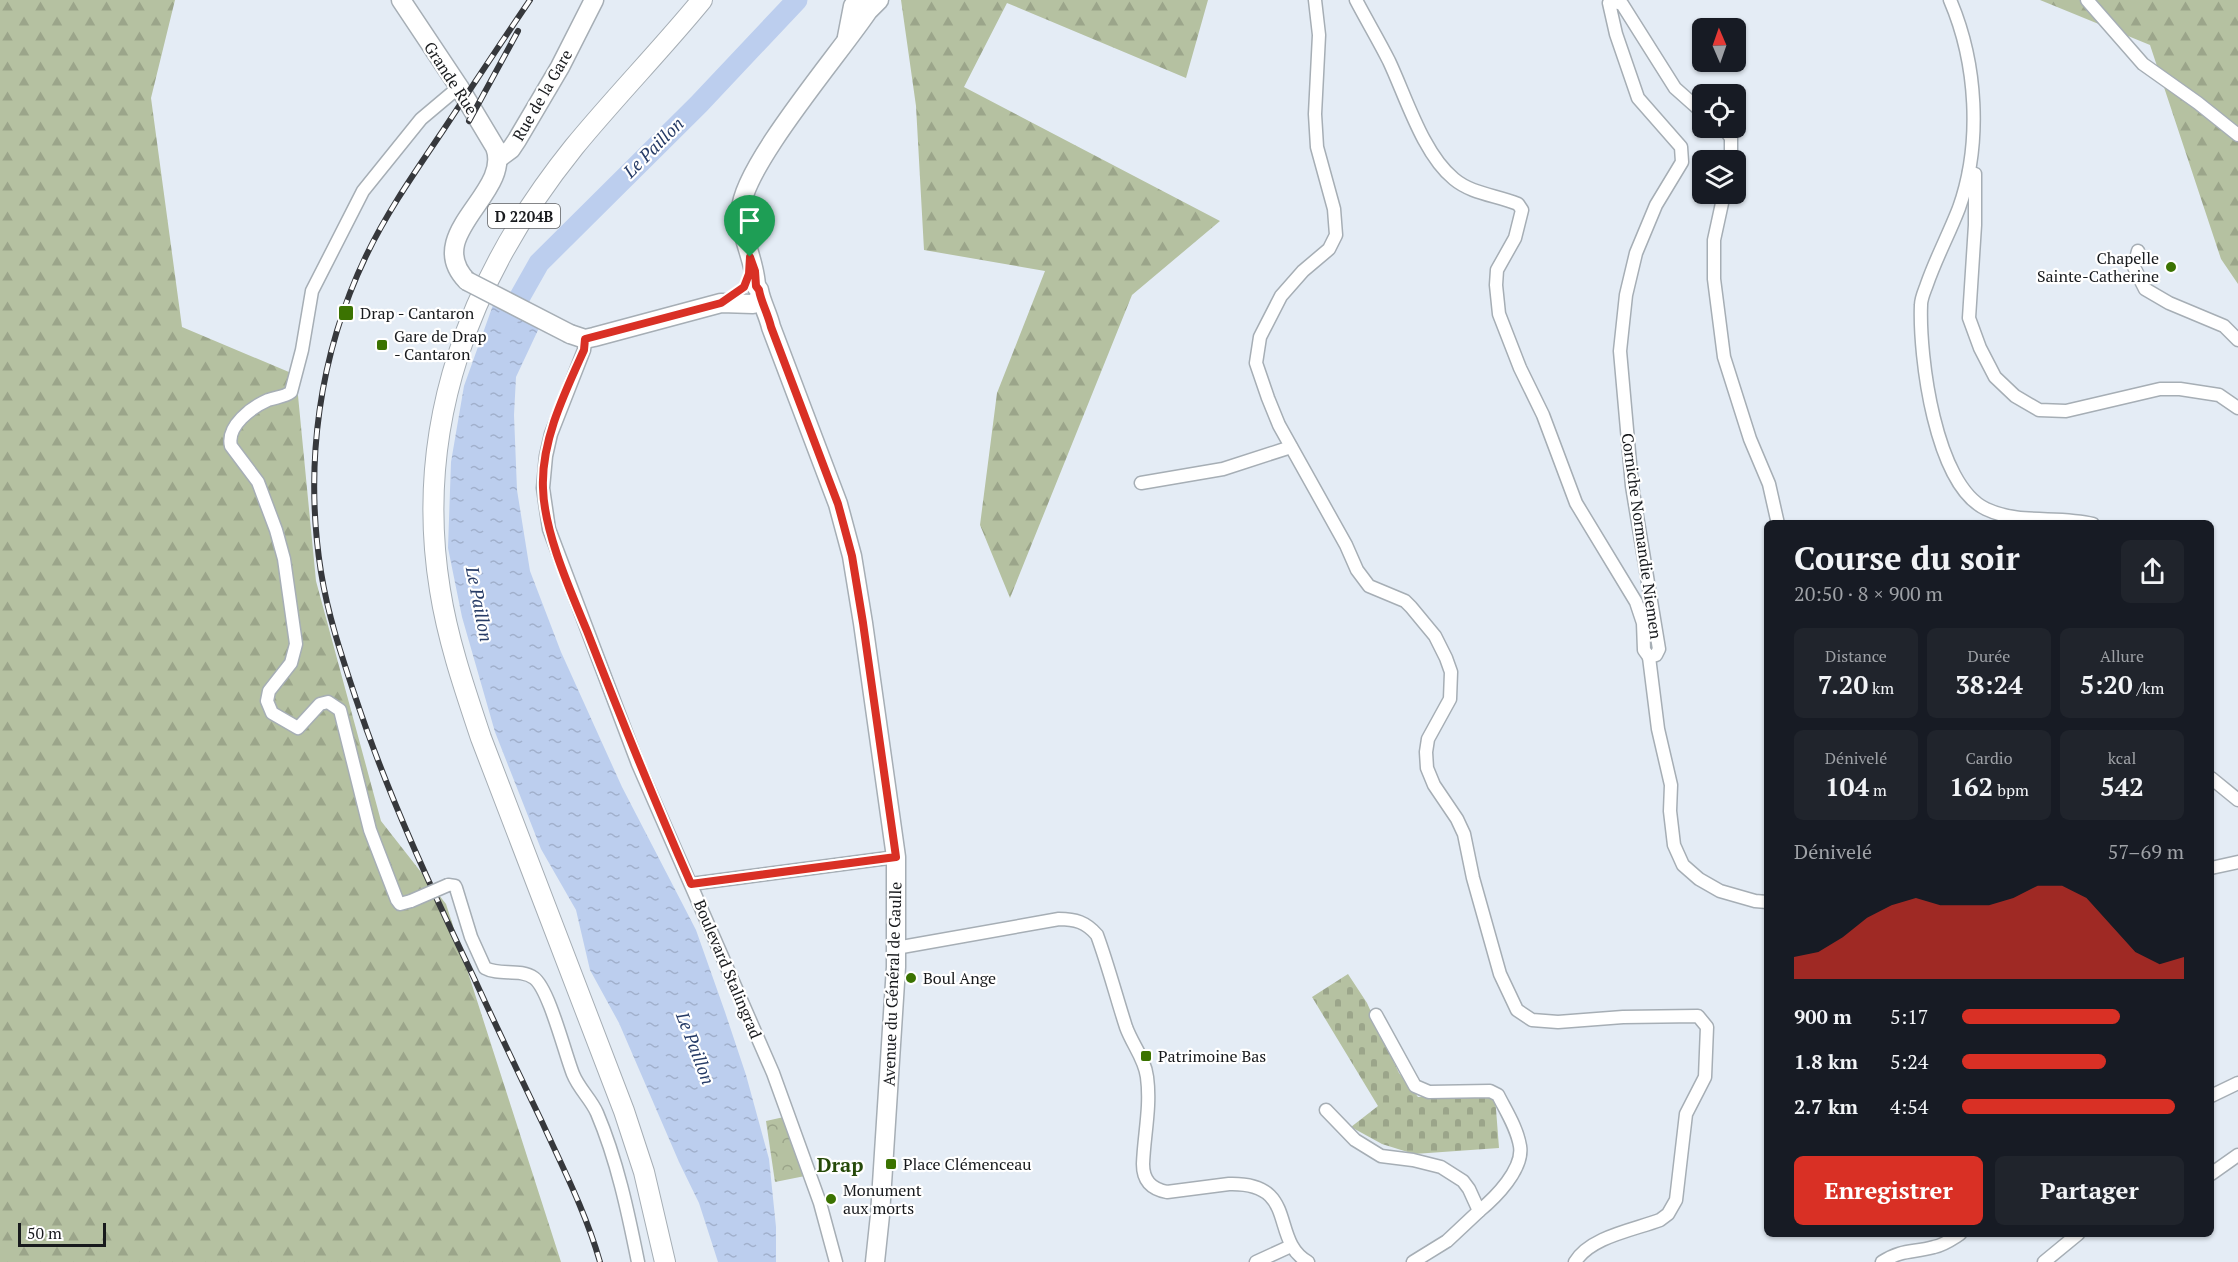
<!DOCTYPE html>
<html lang="fr">
<head>
<meta charset="utf-8">
<style>
  :root { --surface:#171b24; --page:#20242c; --text:#f1f3f6; --muted:#9ea1a6; --accent:#d93025 }
  body { margin:0; font-family:"PT Serif",serif; background:var(--page); color:var(--text); height:100vh; display:flex; flex-direction:column; font-size:22px; white-space:nowrap }
  * { box-sizing:border-box; margin:0 }
  p { font-size:20px; color:var(--muted) }
  .icon { flex:none; width:33px; height:33px; fill:none; stroke:currentColor; stroke-width:2; stroke-linecap:round; stroke-linejoin:round }
  .map { position:relative; flex:1; overflow:hidden }
  .details { position:absolute; left:1764px; top:520px; width:450px; height:717px; display:flex; flex-direction:column; background:var(--surface); border-radius:9px; box-shadow:0 2px 4px #0004 }
  .details>* { flex:none }
  .needle { width:39px; rotate:358deg }
  .buttons { position:absolute; left:1692px; top:18px; display:grid; gap:12px }
  .buttons a { display:grid; place-items:center; width:54px; height:54px; border-radius:9px; background:var(--surface); box-shadow:0 2px 4px #0004; font-size:30px }
  .scale { position:absolute; left:18px; bottom:15px; width:88px; box-sizing:border-box; padding-left:6px; border:3px solid #181a1d; border-top:0; font-size:16px; line-height:21px; white-space:nowrap; color:#181a1d; -webkit-text-stroke:4px #fff; paint-order:stroke }
  .pin { position:absolute; display:grid; place-items:center; width:51px; height:51px; color:#fff; margin:-62px -26px; border-radius:50% 50% 50% 0; rotate:-45deg; box-shadow:0 0 6px #0007 }
  .pin .icon { rotate:45deg }
  .round { display:grid; place-items:center; flex:none; width:63px; height:63px; border-radius:9px; background:var(--page) }
  .head { display:flex; align-items:center; justify-content:space-between; height:102px; padding:0 30px }
  h1 { font-size:33px; font-weight:800; line-height:45px }
  .figures { display:grid; grid-template-columns:repeat(3,1fr); gap:9px; height:102px; padding:6px 30px }
  .figures div { display:grid; align-content:center; border-radius:9px; background:var(--page); text-align:center }
  .figures b { font-size:26px; font-weight:800 }
  .figures small { font-size:16px; font-weight:400 }
  .figures p { font-size:16px }
  .chart { height:168px; padding:12px 30px }
  .chart p { display:flex; justify-content:space-between }
  .chart svg { width:100%; height:108px; margin-top:6px; fill:var(--accent); opacity:.7 }
  .button { display:flex; gap:12px; margin-top:auto; padding:12px 30px }
  .button a { flex:1; height:69px; border-radius:9px; background:var(--accent); color:#fff; font-size:24px; font-weight:800; line-height:69px; text-align:center }
  .button a+a { background:var(--page); color:var(--text) }
  ul { padding:0 30px; list-style:none; font-size:20px }
  li { display:grid; grid-template-columns:96px 72px 1fr; align-items:center; height:45px }
  li i { height:15px; border-radius:8px; background:var(--accent) }
  .map>svg:first-child { display:block }
  .forest { fill:url(#forest-firs) }
  .cemetery { fill:url(#cemetery-stones) }
  .park { fill:url(#park-crowns) }
  .water { fill:url(#water-ripples) }
  .lines { fill:none; stroke-linecap:round; stroke-linejoin:round }
  .river { stroke:#bcceee; stroke-width:21 }
  .street-casing { stroke:#a6aeb5; stroke-width:15 }
  .secondary-casing { stroke:#a6aeb5; stroke-width:21 }
  .primary-casing { stroke:#a6aeb5; stroke-width:22 }
  .street { stroke:#fff; stroke-width:12 }
  .secondary { stroke:#fff; stroke-width:18 }
  .primary { stroke:#fff; stroke-width:20 }
  .rail-casing { stroke:#36383c; stroke-width:6 }
  .rail { stroke:#fff; stroke-width:4; stroke-dasharray:11; stroke-linecap:butt }
  .street-bridge-casing { stroke:#a6aeb5; stroke-width:15; stroke-linecap:butt }
  .secondary-bridge-casing { stroke:#a6aeb5; stroke-width:21; stroke-linecap:butt }
  .street-bridge { stroke:#fff; stroke-width:12 }
  .secondary-bridge { stroke:#fff; stroke-width:18 }
  .route-casing { stroke:#fff; stroke-width:12 }
  .route { stroke:#d93025; stroke-width:8 }
  .poi-dot { fill:#3b7301; stroke:#fff; stroke-width:2 }
  .labels { text-anchor:middle; dominant-baseline:central; stroke-width:4.5; stroke-linejoin:round; paint-order:stroke }
  .shield { fill:#fff; stroke:#5d5f61; stroke-width:1.5 }
  .shield-label { font-size:15px; font-weight:bold; fill:#181a1d }
  .street-label { font-size:16px; fill:#181a1d; stroke:#fff }
  .poi-label { font-size:16px; fill:#181a1d; stroke:#fff; text-anchor:start }
  .water-label { font-size:18px; font-style:italic; fill:#263b66; stroke:#fff }
  .quarter-label { font-size:20px; font-weight:bold; fill:#264a09; stroke:#fff }
</style>
</head>
<body>
<div class="map">
<svg width="2238" height="1262" viewBox="0 0 2238 1262">
  <defs>
    <pattern id="forest-firs" width="22" height="20" patternUnits="userSpaceOnUse" patternTransform="scale(1.5)"><rect width="22" height="20" fill="#b5c1a1"/><path d="M5 1l3.5 6h-7zM16 11l3.5 6h-7z" fill="#9ba58a"/></pattern>
    <pattern id="cemetery-stones" width="16" height="16" patternUnits="userSpaceOnUse" patternTransform="scale(1.5)"><rect width="16" height="16" fill="#b5c1a1"/><path d="M2 7V4a2 2 0 0 1 4 0v3zM10 15v-3a2 2 0 0 1 4 0v3z" fill="#9ba58a"/></pattern>
    <pattern id="park-crowns" width="20" height="18" patternUnits="userSpaceOnUse" patternTransform="scale(1.5)"><rect width="20" height="18" fill="#b5c1a1"/><path d="M2 6a3 3 0 1 1 6 0M12 15a3 3 0 1 1 6 0" fill="none" stroke="#9ba58a"/></pattern>
    <pattern id="water-ripples" width="26" height="14" patternUnits="userSpaceOnUse" patternTransform="scale(1.5)"><rect width="26" height="14" fill="#bcceee"/><path d="M2 4q2-2 4 0t4 0M15 11q2-2 4 0t4 0" fill="none" stroke="#a1b0cc"/></pattern>
  </defs>
  <rect width="100%" height="100%" fill="#e4ecf5"/>
  <g class="forest">
    <path d="M 0,0 L 175,0 L 151,98 L 182,327 L 296,375 L 316,581 L 381,821 L 446,904 L 561,1262 L 0,1262 Z"/>
    <path d="M 901,0 L 1208,0 L 1186,78 L 1007,3 L 964,87 L 1220,221 L 1132,295 L 1010,598 L 980,525 L 997,393 L 1045,271 L 924,250 L 916,106 Z"/>
    <path d="M 2040,0 L 2238,0 L 2238,284 L 2221,259 L 2150,45 Z"/>
  </g>
  <path class="cemetery" d="M 1348,974 L 1367,1003 L 1399,1073 L 1418,1097 L 1495,1096 L 1499,1148 L 1414,1154 L 1382,1144 L 1351,1127 L 1378,1106 L 1312,997 Z"/>
  <path class="park" d="M 784,1117 L 805,1176 L 775,1182 L 766,1121 Z"/>
  <path class="water" d="M 493,305 L 539,328 L 516,377 L 514,415 L 517,490 L 530,571 L 561,652 L 622,787 L 696,930 L 725,1012 L 746,1075 L 769,1159 L 776,1227 L 776,1262 L 718,1262 L 699,1203 L 679,1162 L 619,1023 L 590,970 L 576,910 L 541,849 L 495,732 L 462,617 L 448,548 L 451,462 L 464,386 Z"/>
  <g class="lines">
    <path class="river" d="M 505,323 L 539,263 L 699,104 L 797,0"/>
    <defs>
      <g id="street">
        <path d="M 1315,0 L 1319,35 L 1315,114 L 1317,147 L 1334,209 L 1336,235 L 1329,249 L 1303,271 L 1281,296 L 1260,337 L 1256,363 L 1268,398 L 1279,425 L 1346,545 L 1357,570 L 1369,586 L 1405,601 L 1411,607 L 1435,636 L 1446,658 L 1451,672 L 1450,699 L 1428,739 L 1426,752 L 1427,768 L 1434,785 L 1457,819 L 1464,834 L 1473,878 L 1500,974 L 1517,1010 L 1532,1020 L 1558,1022 L 1623,1017 L 1698,1016 L 1707,1027 L 1705,1077 L 1686,1114 L 1676,1200 L 1668,1214 L 1660,1220 C 1633,1230 1590,1237 1575,1262"/>
        <path d="M 1356,0 C 1367,21 1379,41 1389,61 C 1406,97 1423,154 1454,179 C 1472,194 1496,195 1518,204 L 1522,210 L 1515,238 L 1497,270 L 1496,285 L 1499,314 L 1520,368 L 1543,415 L 1576,503 L 1636,602 L 1643,623 L 1644,650 L 1649,657 L 1656,655 L 1659,649 L 1632,486 L 1620,351 L 1626,295 L 1636,253 L 1656,205 L 1682,162 L 1681,147 L 1638,98 L 1616,34 L 1609,3 L 1615,2 L 1622,4 L 1675,88 L 1702,112"/>
        <path d="M 1950,0 C 1977,63 1982,143 1959,208 C 1949,234 1936,258 1927,284 C 1925,290 1921,298 1921,305 C 1919,356 1935,485 1986,509 C 2020,525 2058,515 2093,524"/>
        <path d="M 2087,0 L 2143,64 L 2198,103 L 2238,135"/>
        <path d="M 1724,128 L 1731,138 L 1731,160"/>
        <path d="M 1969,172 L 1975,174 L 1975,225 L 1969,318 L 1980,348 L 1995,377 L 2015,396 L 2039,410 L 2066,411 L 2160,389 L 2180,389 L 2219,395 L 2238,408"/>
        <path d="M 1724,194 L 1714,240 L 1714,279 L 1724,357 L 1750,439 L 1769,484 L 1778,524"/>
        <path d="M 2138,251 L 2134,267 L 2145,289 L 2169,303 L 2224,326 L 2238,340"/>
        <path d="M 585,339 L 584,350 L 551,434 L 546,456 L 543,488 L 549,529 L 638,764 L 773,1073 L 820,1203 L 836,1262"/>
        <path d="M 1141,483 L 1223,469 L 1291,447"/>
        <path d="M 1649,657 L 1658,729 L 1671,785 L 1670,811 L 1674,845 L 1683,865 L 1699,879 L 1720,891 L 1755,901 L 1767,902"/>
        <path d="M 2211,778 L 2238,800"/>
        <path d="M 2211,868 L 2238,862"/>
        <path d="M 691,884 L 896,857"/>
        <path d="M 448,885 L 455,886 L 456,888 L 471,937 L 485,968 C 499,976 520,968 534,978 C 549,989 565,1054 573,1074 C 579,1089 591,1099 597,1113 C 617,1160 628,1212 638,1262"/>
        <path d="M 411,901 L 400,904 L 397,900 L 370,830 L 340,710 L 328,702 L 320,704 L 298,728 L 272,713 L 267,701 L 269,691 L 291,663 L 296,644 L 284,559 L 276,530 L 258,482 L 231,446 C 226,426 252,407 268,400 C 276,397 285,397 291,392 L 302,350 L 312,291 L 363,191 L 421,119 L 459,87"/>
        <path d="M 896,948 L 1059,919 C 1075,919 1086,922 1097,935 C 1108,965 1116,996 1126,1027 C 1132,1044 1145,1059 1147,1077 C 1151,1107 1144,1135 1143,1164 C 1143,1180 1151,1189 1167,1192 L 1229,1184 C 1300,1182 1269,1240 1308,1262"/>
        <path d="M 1376,1015 L 1415,1086 L 1429,1092 L 1490,1091 L 1498,1095 C 1506,1111 1517,1128 1520,1146 C 1524,1169 1495,1198 1479,1211"/>
        <path d="M 2211,1096 L 2238,1083"/>
        <path d="M 1326,1110 L 1355,1140 L 1381,1156 L 1413,1160 L 1441,1167 L 1463,1181 L 1469,1189 L 1479,1211 L 1447,1241 L 1413,1262"/>
        <path d="M 2211,1174 L 2238,1155"/>
        <path d="M 1256,1262 L 1291,1246"/>
        <path d="M 1882,1262 C 1903,1249 1912,1253 1934,1247 C 1944,1245 1952,1239 1960,1234"/>
        <path d="M 2044,1262 L 2078,1234"/>
      </g>
      <g id="secondary">
        <path d="M 401,0 L 459,87 L 495,147 C 513,193 421,234 467,281"/>
        <path d="M 847,37 L 853,6 L 860,0"/>
        <path d="M 499,158 L 511,149 L 517,140 L 560,67 L 594,0"/>
        <path d="M 756,286 L 759,290 C 761,302 768,314 771,327 L 838,504 L 852,556 L 863,623 L 896,857 L 896,967 L 880,1215 L 875,1262"/>
        <path d="M 756,286 C 755,260 740,237 741,210 C 742,167 840,53 868,11 L 879,0"/>
        <path d="M 570,334 L 585,339 L 594,337 L 721,303 L 753,304 L 760,298"/>
      </g>
      <path id="primary" d="M 665,1262 L 644,1172 L 624,1111 L 481,738 C 465,690 448,641 440,590 C 413,425 471,275 574,147 C 615,97 661,50 702,0"/>
    </defs>
    <use href="#street" class="street-casing"/>
    <use href="#secondary" class="secondary-casing"/>
    <use href="#primary" class="primary-casing"/>
    <use href="#street" class="street"/>
    <use href="#secondary" class="secondary"/>
    <use href="#primary" class="primary"/>
    <defs>
      <g id="rail">
        <path d="M 530,0 C 500,44 471,88 442,132 C 415,172 387,212 366,256 C 319,354 304,465 321,572 C 328,616 342,657 356,699 C 388,795 430,886 474,978 C 496,1026 519,1074 542,1122 C 563,1168 586,1213 600,1262"/>
        <path d="M 469,121 L 518,31"/>
      </g>
    </defs>
    <use href="#rail" class="rail-casing"/>
    <use href="#rail" class="rail"/>
    <defs>
      <path id="street-bridge" d="M 411,901 L 448,885"/>
      <path id="secondary-bridge" d="M 467,281 L 570,334"/>
    </defs>
    <use href="#street-bridge" class="street-bridge-casing"/>
    <use href="#secondary-bridge" class="secondary-bridge-casing"/>
    <use href="#street-bridge" class="street-bridge"/>
    <use href="#secondary-bridge" class="secondary-bridge"/>
  </g>
  <g class="lines">
    <defs>
      <path id="route" d="M 750,257 L 755,271 L 756,286 L 759,290 C 761,302 768,314 771,327 L 838,504 L 852,556 L 863,623 L 896,857 L 691,884 C 654,800 620,716 587,631 C 570,590 544,532 543,488 C 541,441 565,392 584,350 L 585,339 L 721,303 L 744,287 L 749,274 Z"/>
    </defs>
    <use href="#route" class="route-casing"/>
    <use href="#route" class="route"/>
  </g>
  <g class="poi-dot">
    <circle cx="2171" cy="267" r="6"/>
    <rect x="338" y="305" width="16" height="16" rx="3"/>
    <rect x="376" y="339" width="12" height="12" rx="3"/>
    <circle cx="911" cy="978" r="6"/>
    <rect x="1140" y="1050" width="12" height="12" rx="3"/>
    <rect x="885" y="1158" width="12" height="12" rx="3"/>
    <circle cx="831" cy="1199" r="6"/>
  </g>
  <g class="labels">
    <rect class="shield" x="488" y="204" width="72" height="24" rx="4.5"/>
    <g class="shield-label">
      <text x="524" y="216">D 2204B</text>
    </g>
    <g class="street-label">
      <text transform="translate(451 78) rotate(57)">Grande Rue</text>
      <text transform="translate(542 95) rotate(-60)">Rue de la Gare</text>
      <text transform="translate(1642 536) rotate(82)">Corniche Normandie Niemen</text>
      <text transform="translate(728 969) rotate(67)">Boulevard Stalingrad</text>
      <text transform="translate(892 984) rotate(-88)">Avenue du Général de Gaulle</text>
    </g>
    <g class="poi-label">
      <text x="2159" y="258" text-anchor="end">Chapelle<tspan x="2159" dy="18">Sainte-Catherine</tspan></text>
      <text x="360" y="313">Drap - Cantaron</text>
      <text x="394" y="336">Gare de Drap<tspan x="394" dy="18">- Cantaron</tspan></text>
      <text x="923" y="978">Boul Ange</text>
      <text x="1158" y="1056">Patrimoine Bas</text>
      <text x="903" y="1164">Place Clémenceau</text>
      <text x="843" y="1190">Monument<tspan x="843" dy="18">aux morts</tspan></text>
    </g>
    <g class="water-label">
      <text transform="translate(653 147) rotate(-45)">Le Paillon</text>
      <text transform="translate(480 604) rotate(79)">Le Paillon</text>
      <text transform="translate(696 1048) rotate(69)">Le Paillon</text>
    </g>
    <g class="quarter-label">
      <text x="840" y="1164">Drap</text>
    </g>
  </g>
</svg>
<div class="buttons">
<a><svg class="needle" viewBox="-14 -14 28 28"><path d="M0-13l5 13h-10z" fill="#e53935"/><path d="M0 13l5-13h-10z" fill="#9ea1a6"/></svg></a>
<a><svg class="icon" aria-label="locate" viewBox="0 0 24 24"><circle cx="12" cy="12" r="6"/><path d="M12 2v4M12 18v4M2 12h4M18 12h4"/></svg></a>
<a><svg class="icon" aria-label="layers" viewBox="0 0 24 24"><path d="M12 4l9 5-9 5-9-5zM3 14l9 5 9-5"/></svg></a>
</div>
<div class="scale">50 m</div>
<div class="pin" style="left:750px;top:257px;background:#1e9e55"><svg class="icon" aria-label="arrive" viewBox="0 0 24 24"><path d="M6 21V4h12l-3 4 3 4H6"/></svg></div>
<section class="details">
<div class="head"><div><h1>Course du soir</h1><p>20:50 · 8 × 900 m</p></div><a class="round"><svg class="icon" aria-label="share" viewBox="0 0 24 24"><path d="M12 15V3M7 8l5-5 5 5M5 13v7h14v-7"/></svg></a></div>
<div class="figures">
<div><p>Distance</p><b>7.20<small> km</small></b></div>
<div><p>Durée</p><b>38:24</b></div>
<div><p>Allure</p><b>5:20<small> /km</small></b></div>
</div>
<div class="figures">
<div><p>Dénivelé</p><b>104<small> m</small></b></div>
<div><p>Cardio</p><b>162<small> bpm</small></b></div>
<div><p>kcal</p><b>542</b></div>
</div>
<div class="chart"><p><span>Dénivelé</span>57–69 m</p>
<svg viewBox="0 0 160 44" preserveAspectRatio="none"><path d="M0 44V35L10 33L20 27L30 19L40 14L50 11L60 14L70 14L80 14L90 11L100 6L110 6L120 11L130 22L140 33L150 38L160 35V44z"/></svg>
</div>
<ul>
<li><b>900 m</b>5:17<i style="width:71%"></i></li>
<li><b>1.8 km</b>5:24<i style="width:65%"></i></li>
<li><b>2.7 km</b>4:54<i style="width:96%"></i></li>
</ul>
<div class="button"><a>Enregistrer</a><a>Partager</a></div>
</section>
</div>
</body>
</html>
